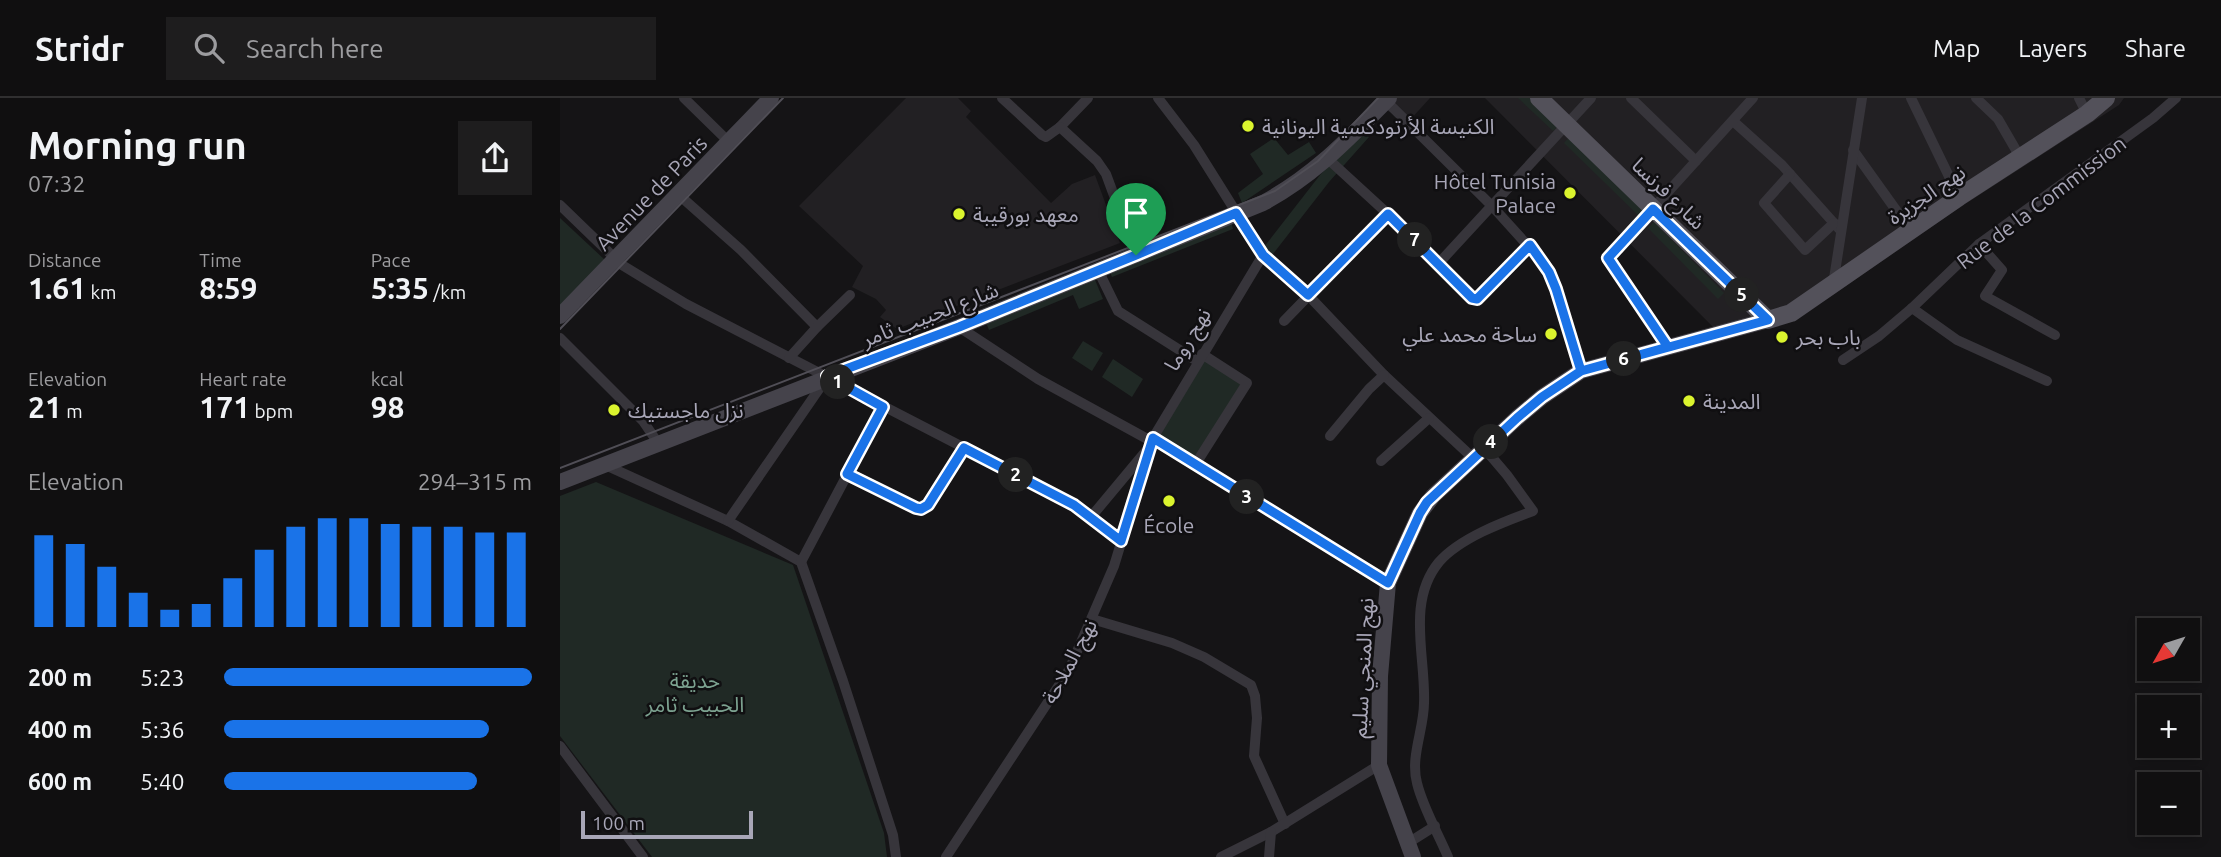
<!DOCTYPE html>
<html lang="en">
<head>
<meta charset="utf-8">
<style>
  :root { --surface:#100f10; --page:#1e1d1e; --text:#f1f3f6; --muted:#9c9c9f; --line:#302f30; --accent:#1a73e8 }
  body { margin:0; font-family:Ubuntu,"Noto Sans Arabic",sans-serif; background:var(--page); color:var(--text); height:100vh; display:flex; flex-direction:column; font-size:26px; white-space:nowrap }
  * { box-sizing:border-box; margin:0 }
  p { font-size:23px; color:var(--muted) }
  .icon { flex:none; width:38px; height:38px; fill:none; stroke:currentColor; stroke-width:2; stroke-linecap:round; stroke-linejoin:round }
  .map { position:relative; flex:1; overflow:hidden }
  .details { display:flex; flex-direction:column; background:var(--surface); width:560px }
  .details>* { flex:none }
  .needle { width:46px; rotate:231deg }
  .tools { position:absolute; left:1577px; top:520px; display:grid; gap:14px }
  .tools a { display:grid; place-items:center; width:63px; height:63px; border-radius:0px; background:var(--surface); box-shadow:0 4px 10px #0003,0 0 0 2px var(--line); font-size:35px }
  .scale { position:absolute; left:21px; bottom:18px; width:172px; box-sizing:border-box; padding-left:7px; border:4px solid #a8a6b7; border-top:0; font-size:19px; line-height:24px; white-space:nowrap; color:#a8a6b7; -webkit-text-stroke:5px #100f11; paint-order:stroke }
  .pin { position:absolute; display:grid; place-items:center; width:60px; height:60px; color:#fff; margin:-72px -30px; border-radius:50% 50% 50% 0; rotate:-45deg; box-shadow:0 0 7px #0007 }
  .pin .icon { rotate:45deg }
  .km { position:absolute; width:35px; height:35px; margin:-18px; border-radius:50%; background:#222; color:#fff; font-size:19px; line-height:35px; text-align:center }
  .round { display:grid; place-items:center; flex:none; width:74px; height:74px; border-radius:0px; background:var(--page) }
  .overview { display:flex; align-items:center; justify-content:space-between; height:119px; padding:0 28px }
  h1 { font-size:38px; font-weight:700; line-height:52px }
  .metrics { display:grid; grid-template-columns:repeat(3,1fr); gap:10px; height:119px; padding:7px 28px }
  .metrics div { display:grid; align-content:center }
  .metrics b { font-size:30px; font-weight:700 }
  .metrics small { font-size:19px; font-weight:400 }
  .metrics p { font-size:19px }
  .chart { height:196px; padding:14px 28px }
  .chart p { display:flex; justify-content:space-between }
  .chart svg { width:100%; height:126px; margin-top:7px; stroke:var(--accent); stroke-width:6 }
  ul { padding:0 28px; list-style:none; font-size:23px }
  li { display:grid; grid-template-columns:112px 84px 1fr; align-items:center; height:52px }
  li i { height:18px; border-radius:9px; background:var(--accent) }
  header { display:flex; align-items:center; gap:42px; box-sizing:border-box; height:98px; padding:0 35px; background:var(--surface); border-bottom:2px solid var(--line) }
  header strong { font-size:33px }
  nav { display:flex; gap:38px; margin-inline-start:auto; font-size:24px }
  .search { width:490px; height:63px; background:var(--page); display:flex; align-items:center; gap:18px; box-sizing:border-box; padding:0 24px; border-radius:0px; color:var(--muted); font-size:26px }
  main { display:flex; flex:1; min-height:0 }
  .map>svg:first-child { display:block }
  .built { fill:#222023 }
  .green { fill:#202925 }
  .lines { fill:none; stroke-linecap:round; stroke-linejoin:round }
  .street { stroke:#37353b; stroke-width:10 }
  .secondary { stroke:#45434b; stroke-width:16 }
  .primary { stroke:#53515a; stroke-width:18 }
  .tram { stroke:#504e56; stroke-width:2 }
  .route-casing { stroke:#fff; stroke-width:14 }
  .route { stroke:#1a73e8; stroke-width:9 }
  .poi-dot { fill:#dbf42e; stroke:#100f11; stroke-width:2.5 }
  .labels { text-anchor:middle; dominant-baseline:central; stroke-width:5; stroke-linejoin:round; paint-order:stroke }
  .poi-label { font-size:21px; fill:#a8a6b7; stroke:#100f11; text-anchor:start }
  .street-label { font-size:21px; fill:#a8a6b7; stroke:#100f11 }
  .park-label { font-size:21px; fill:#7ca290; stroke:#100f11 }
</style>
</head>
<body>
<header>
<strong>Stridr</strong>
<div class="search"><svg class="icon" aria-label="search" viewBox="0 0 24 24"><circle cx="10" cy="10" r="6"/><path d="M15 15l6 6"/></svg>Search here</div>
<nav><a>Map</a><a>Layers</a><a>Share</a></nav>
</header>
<main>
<section class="details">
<div class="overview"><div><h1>Morning run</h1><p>07:32</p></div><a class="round"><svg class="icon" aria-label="share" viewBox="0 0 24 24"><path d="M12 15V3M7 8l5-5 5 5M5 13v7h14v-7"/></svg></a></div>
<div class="metrics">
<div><p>Distance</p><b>1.61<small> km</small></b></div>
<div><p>Time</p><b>8:59</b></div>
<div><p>Pace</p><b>5:35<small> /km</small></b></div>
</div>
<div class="metrics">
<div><p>Elevation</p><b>21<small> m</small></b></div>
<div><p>Heart rate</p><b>171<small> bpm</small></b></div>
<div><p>kcal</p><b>98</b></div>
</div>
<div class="chart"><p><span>Elevation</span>294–315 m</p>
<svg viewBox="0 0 160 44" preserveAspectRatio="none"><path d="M5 44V12M15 44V15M25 44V23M35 44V32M45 44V38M55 44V36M65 44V27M75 44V17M85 44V9M95 44V6M105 44V6M115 44V8M125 44V9M135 44V9M145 44V11M155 44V11"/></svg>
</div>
<ul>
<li><b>200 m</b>5:23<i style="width:100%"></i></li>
<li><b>400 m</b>5:36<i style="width:86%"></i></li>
<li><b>600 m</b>5:40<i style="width:82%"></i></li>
</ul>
</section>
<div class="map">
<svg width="1661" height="759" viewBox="0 0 1661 759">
  <rect width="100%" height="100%" fill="#151416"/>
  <g class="built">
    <path d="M 346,0 L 398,0 L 411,13 L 406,19 L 491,105 L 512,86 L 535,77 L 560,145 L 337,231 L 320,219 L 326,212 L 316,201 L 292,189 L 303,168 L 239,108 Z"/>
    <path d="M 822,0 L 870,0 L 849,23 L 815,7 Z"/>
    <path d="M 925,0 L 1564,0 L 1559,7 L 1396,112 L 1273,197 L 1230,223 L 1163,239 Z"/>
  </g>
  <g class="green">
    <path d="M 958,0 L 973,0 L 1000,26 L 993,33 Z"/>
    <path d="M 802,32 L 809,39 L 769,84 L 713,156 L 704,149 L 760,77 Z"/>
    <path d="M 1011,37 L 1087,111 L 1080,119 L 1004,45 Z"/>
    <path d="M 714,40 L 728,57 L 749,44 L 756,55 L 682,105 L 678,95 L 703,76 L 690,56 Z"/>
    <path d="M 0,120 L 45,162 L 0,209 Z"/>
    <path d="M 671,124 L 673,131 L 552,179 L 549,172 Z"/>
    <path d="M 1094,124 L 1164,195 L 1158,201 L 1088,130 Z"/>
    <path d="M 533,177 L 543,201 L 519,211 L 513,197 L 429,232 L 425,222 Z"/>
    <path d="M 523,243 L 543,255 L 532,273 L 512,260 Z"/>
    <path d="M 643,260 L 683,286 L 635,364 L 594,338 Z"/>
    <path d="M 553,261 L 583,281 L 572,299 L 542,279 Z"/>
    <path d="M 36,384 L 233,467 L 324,735 L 327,759 L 92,759 L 0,638 L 0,398 Z"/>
  </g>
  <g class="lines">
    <g class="street">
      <path d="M 124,0 L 169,44"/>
      <path d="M 442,0 L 482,37 L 486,39 L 500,29 L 528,0"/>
      <path d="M 598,0 L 634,47 L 703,157 L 748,197 L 824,277 L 913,360"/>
      <path d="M 1071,0 L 1136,63"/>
      <path d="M 1351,0 L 1399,99"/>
      <path d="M 1416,0 L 1438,21 L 1460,59"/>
      <path d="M 1519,0 L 1527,16"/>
      <path d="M 826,3 L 932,108 L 980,161 L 989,174 L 996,191 L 1021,273"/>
      <path d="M 1173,23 L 1222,67 L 1281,133"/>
      <path d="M 500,29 L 537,63 L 546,76 L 576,157"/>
      <path d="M 1293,52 L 1351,133"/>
      <path d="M 768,61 L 828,116 L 914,201 L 920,200 L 970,147"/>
      <path d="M 1230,76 L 1204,105 L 1245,152 L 1274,125"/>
      <path d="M 119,97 L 181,152 L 257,229"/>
      <path d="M 0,107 L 62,167 L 126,206 L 515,407 L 561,443"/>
      <path d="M 1419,146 L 1442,172 L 1425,198 L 1495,237"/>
      <path d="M 879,165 L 1031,0"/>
      <path d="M 538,172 L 558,213 L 637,263"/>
      <path d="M 1273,187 L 1302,0"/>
      <path d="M 1352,210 L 1397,242 L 1487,283"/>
      <path d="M 724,223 L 828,116"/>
      <path d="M 399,229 L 478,281 L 591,343"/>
      <path d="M 0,240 L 83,323 L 98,345"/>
      <path d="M 1108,249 L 1048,160 L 1193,0"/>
      <path d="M 229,260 L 257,229 L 290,197"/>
      <path d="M 1283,262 L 1319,238 L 1352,210 L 1419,146 L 1593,20 L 1616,0"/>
      <path d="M 770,338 L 809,291 L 824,277"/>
      <path d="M 593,340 L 828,485"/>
      <path d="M 821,363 L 869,320"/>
      <path d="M 43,366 L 168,423 L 241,464 L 283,583 L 333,737 L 336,759"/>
      <path d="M 635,367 L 687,285 L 642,256"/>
      <path d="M 287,376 L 356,410 L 361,411 L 370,404 L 404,350"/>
      <path d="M 531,419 L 586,353"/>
      <path d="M 168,423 L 266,281"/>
      <path d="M 241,464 L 323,309"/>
      <path d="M 532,521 L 612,545 L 644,559 L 691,587 L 695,598 L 697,620 L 694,658 L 725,726"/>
      <path d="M 0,648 L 83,759"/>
      <path d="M 848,745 L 875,728"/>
      <path d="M 386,759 L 509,572 L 554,468 L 593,340 L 703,157"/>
      <path d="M 661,759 L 711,734 L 819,667"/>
      <path d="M 709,759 L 711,734"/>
      <path d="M 888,759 C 878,735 863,710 857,685 C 850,659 864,631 864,605 C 866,559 846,504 879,464 C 900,440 943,424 973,413 L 947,377 L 924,350"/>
    </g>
    <g class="secondary">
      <path d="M 0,218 L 211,0"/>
      <path d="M 0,384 L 399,229 L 703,105 C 755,77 788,41 829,0"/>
      <path d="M 853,759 L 819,667 L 820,578 L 828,485 L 860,415 L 873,398 L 957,320 L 982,299 L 1021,273 L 1208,222"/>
    </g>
    <path class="primary" d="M 979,0 L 1208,222 L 1231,215 L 1399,99 L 1527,16 L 1546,0"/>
    <g class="tram">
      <path d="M 0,231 L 223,0"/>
      <path d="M 0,370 L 715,93 L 758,63 L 818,0"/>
    </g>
  </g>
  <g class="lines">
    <defs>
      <path id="route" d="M 576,157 L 399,229 L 267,278 L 323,309 L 287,376 L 356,410 L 361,411 L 368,407 L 404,350 L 514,407 L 561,443 L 593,340 L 828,485 L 860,415 L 867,404 L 957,320 L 982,299 L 1021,273 L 1208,222 L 1093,111 L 1048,160 L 1108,249 L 1021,273 L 996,191 L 989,174 L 970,147 L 917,201 L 912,200 L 828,116 L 748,197 L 703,157 L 676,115 L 576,157"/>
    </defs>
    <use href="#route" class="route-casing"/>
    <use href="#route" class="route"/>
  </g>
  <g class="poi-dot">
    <circle cx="688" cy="28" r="7"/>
    <circle cx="1010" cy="95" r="7"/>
    <circle cx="399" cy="116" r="7"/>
    <circle cx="991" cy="236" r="7"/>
    <circle cx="1222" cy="239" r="7"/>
    <circle cx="1129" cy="303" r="7"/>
    <circle cx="54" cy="312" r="7"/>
    <circle cx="609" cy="403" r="7"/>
  </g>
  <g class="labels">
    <g class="poi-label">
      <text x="702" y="28">الكنيسة الأرتودكسية اليونانية</text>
      <text x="996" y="83" text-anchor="end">Hôtel Tunisia<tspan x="996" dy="24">Palace</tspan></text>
      <text x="413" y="116">معهد بورقيبة</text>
      <text x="977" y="236" text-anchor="end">ساحة محمد علي</text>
      <text x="1236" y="239">باب بحر</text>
      <text x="1143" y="303">المدينة</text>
      <text x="68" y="312">نزل ماجستيك</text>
      <text x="609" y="427" text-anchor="middle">École</text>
    </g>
    <g class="street-label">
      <text transform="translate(91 95) rotate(-46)">Avenue de Paris</text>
      <text transform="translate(1109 95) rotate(44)">شارع فرنسا</text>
      <text transform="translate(1366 96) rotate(-34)">نهج الجزيرة</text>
      <text transform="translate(1481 104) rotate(-37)">Rue de la Commission</text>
      <text transform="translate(370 216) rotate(-21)">شارع الحبيب ثامر</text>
      <text transform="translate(627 241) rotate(-59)">نهج روما</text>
      <text transform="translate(509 563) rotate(-62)">نهج الملاحة</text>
      <text transform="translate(802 570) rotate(-87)">نهج المنجي سليم</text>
    </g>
    <g class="park-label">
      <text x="135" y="582">حديقة<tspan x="135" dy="24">الحبيب ثامر</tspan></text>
    </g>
  </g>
</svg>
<div class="tools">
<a><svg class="needle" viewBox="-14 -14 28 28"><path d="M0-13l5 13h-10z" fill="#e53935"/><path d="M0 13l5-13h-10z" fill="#9c9c9f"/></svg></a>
<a>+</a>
<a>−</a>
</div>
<div class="scale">100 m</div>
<div class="pin" style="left:576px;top:157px;background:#1e9e55"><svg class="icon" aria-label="arrive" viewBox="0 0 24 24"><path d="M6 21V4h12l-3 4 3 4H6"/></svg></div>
<b class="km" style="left:278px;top:284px">1</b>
<b class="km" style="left:456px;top:377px">2</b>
<b class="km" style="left:687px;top:399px">3</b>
<b class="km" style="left:931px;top:344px">4</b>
<b class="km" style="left:1182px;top:197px">5</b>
<b class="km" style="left:1064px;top:261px">6</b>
<b class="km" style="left:855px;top:142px">7</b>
</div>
</main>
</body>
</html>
